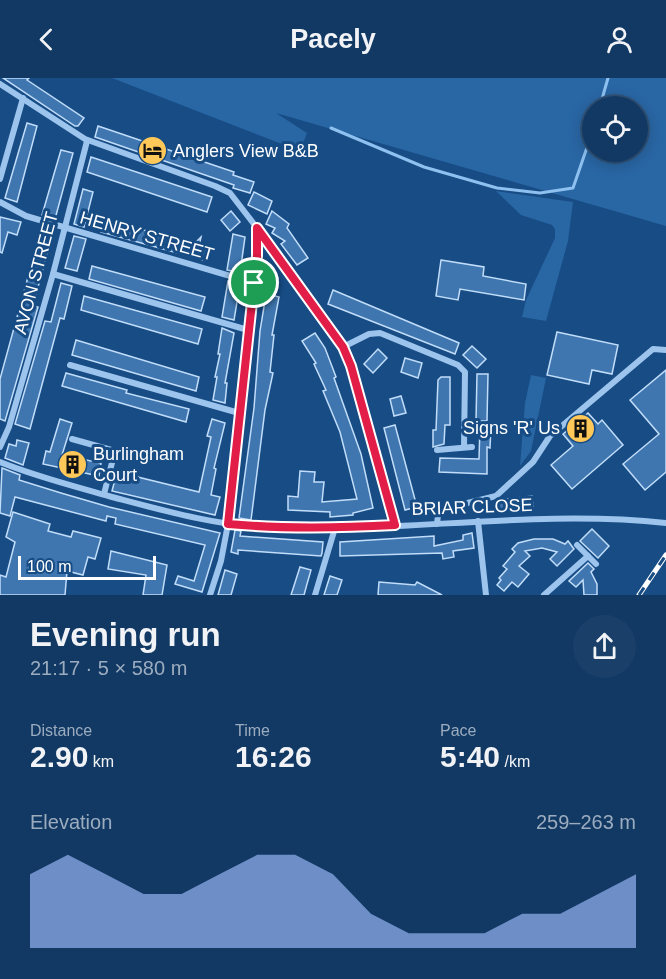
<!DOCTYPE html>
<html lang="en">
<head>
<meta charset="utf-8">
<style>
  :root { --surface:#113964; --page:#1a406a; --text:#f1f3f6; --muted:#9cacbf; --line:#305378; --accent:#95b2f1 }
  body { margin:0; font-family:Helvetica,sans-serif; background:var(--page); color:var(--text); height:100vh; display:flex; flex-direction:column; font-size:22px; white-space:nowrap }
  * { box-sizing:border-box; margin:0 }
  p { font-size:20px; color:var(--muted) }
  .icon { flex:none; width:33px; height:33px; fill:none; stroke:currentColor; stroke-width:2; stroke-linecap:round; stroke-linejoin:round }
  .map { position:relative; height:517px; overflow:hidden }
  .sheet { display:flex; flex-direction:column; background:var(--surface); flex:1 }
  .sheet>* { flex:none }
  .controls { position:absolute; left:582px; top:18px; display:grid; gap:12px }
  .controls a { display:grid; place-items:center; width:66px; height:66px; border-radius:50%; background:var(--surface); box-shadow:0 3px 15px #0003,0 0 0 2px var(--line); font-size:30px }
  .scale { position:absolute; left:18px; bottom:15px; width:138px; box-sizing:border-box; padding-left:6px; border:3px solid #fff; border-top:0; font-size:16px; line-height:21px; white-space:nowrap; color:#fff; -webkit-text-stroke:4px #174c85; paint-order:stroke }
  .pin { position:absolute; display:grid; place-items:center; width:51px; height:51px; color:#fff; margin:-26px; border:3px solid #fff; border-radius:50%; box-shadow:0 2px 6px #0007 }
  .round { display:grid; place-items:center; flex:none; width:63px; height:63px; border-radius:32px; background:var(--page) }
  .head { display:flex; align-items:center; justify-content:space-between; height:102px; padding:0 30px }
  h1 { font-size:33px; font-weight:600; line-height:45px }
  .figures { display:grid; grid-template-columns:repeat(3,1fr); gap:9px; height:102px; padding:6px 30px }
  .figures div { display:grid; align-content:center }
  .figures b { font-size:30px; font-weight:600 }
  .figures small { font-size:16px; font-weight:400 }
  .figures p { font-size:16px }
  .chart { height:168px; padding:12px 30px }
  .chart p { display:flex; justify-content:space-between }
  .chart svg { width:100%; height:108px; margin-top:6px; fill:var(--accent); opacity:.7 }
  header { display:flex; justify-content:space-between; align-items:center; height:78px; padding:0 30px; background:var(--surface); font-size:27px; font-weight:600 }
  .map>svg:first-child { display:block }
  .green { fill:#2966a4; fill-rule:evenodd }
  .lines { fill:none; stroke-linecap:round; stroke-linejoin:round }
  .stream { stroke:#8ec0f0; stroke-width:3 }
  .building { fill:#3f76af; stroke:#c1ddfa; stroke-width:1.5 }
  .street { stroke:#9cc4ed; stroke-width:6 }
  .rail-casing { stroke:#fff; stroke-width:5 }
  .rail { stroke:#174c85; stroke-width:3; stroke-dasharray:9; stroke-linecap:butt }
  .route-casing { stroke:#fff; stroke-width:12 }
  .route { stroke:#e11d48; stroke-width:8 }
  .labels { text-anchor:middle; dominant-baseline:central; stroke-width:6; stroke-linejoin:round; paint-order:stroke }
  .poi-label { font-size:18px; fill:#fff; stroke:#174c85; text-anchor:start }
  .street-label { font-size:18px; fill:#fff; stroke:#174c85 }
</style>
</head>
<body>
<header><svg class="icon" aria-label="back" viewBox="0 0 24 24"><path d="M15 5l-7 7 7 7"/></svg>Pacely<svg class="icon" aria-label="person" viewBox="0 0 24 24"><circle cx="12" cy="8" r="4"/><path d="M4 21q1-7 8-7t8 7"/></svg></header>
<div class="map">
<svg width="666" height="517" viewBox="0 0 666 517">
  <rect width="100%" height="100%" fill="#174c85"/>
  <g class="green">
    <path d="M 112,0 L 666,0 L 666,148 L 276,35 L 307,55 L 300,73 ZM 638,28 L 638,74 L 592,74 L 592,28 Z"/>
    <path d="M 496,113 L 573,124 L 568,163 L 546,243 L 522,239 L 526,222 L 555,160 L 555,151 L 552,147 L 521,137 Z"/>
    <path d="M 531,297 L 546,300 L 531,373 L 520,388 L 525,325 Z"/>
  </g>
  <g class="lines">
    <g class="stream">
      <path d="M 600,28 L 608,0"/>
      <path d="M 331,50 L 424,89 L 497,110 L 540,115 L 573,110 L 592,55"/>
    </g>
  </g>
  <g class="building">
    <path d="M 3,0 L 29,0 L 27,2 L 84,40 L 78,48 L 75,48 Z"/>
    <path d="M 27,45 L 37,48 L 17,124 L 5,120 Z"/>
    <path d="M 98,48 L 234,94 L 233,97 L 254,104 L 250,115 L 233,110 L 234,107 L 95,59 Z"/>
    <path d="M 61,72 L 73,75 L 55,141 L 42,137 Z"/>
    <path d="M 91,79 L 212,119 L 207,134 L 87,94 Z"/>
    <path d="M 83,111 L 93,114 L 84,149 L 74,146 Z"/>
    <path d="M 254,114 L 272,123 L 267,136 L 248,127 Z"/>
    <path d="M 231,133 L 240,144 L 230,153 L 221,142 Z"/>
    <path d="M 272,133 L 289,146 L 287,150 L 308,180 L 297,187 L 281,166 L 285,163 L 272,155 L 275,150 L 266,146 Z"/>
    <path d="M 0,139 L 21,144 L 17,157 L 8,154 L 2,175 L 0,174 Z"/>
    <path d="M 104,141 L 194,166 L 201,159 L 199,168 L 210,171 L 207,183 L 101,154 Z"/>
    <path d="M 42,148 L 53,153 L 33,228 L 38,229 L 5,343 L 0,341 L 0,301 Z"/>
    <path d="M 233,156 L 245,159 L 240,195 L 227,192 Z"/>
    <path d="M 74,158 L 86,161 L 77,193 L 65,190 Z"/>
    <path d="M 441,182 L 484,189 L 483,198 L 526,206 L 524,222 L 460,211 L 458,222 L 436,218 Z"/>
    <path d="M 92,188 L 205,219 L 201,233 L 89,201 Z"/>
    <path d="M 269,198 L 278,200 L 275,218 L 279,219 L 272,257 L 274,257 L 270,294 L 273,295 L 265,332 L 251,442 L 239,440 L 254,330 L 260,253 Z"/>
    <path d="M 228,203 L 240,206 L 234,242 L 222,239 Z"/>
    <path d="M 61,205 L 72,208 L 64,241 L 60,240 L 30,351 L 15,346 L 45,243 L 51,244 Z"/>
    <path d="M 333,212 L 459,265 L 455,276 L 328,226 Z"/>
    <path d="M 84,218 L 202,251 L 198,266 L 81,232 Z"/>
    <path d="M 222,250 L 234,255 L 225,305 L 227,305 L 225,325 L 213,322 L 217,299 L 215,299 L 220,276 L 218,276 Z"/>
    <path d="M 557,254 L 618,267 L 612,296 L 592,292 L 589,306 L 547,297 Z"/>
    <path d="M 315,255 L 325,270 L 336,299 L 334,300 L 361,376 L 373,430 L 353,435 L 353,437 L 330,439 L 330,434 L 288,432 L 288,418 L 298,419 L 300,393 L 315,394 L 314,404 L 324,404 L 322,424 L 357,421 L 340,354 L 323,313 L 326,312 L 314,286 L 316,285 L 302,263 Z"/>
    <path d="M 76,262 L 199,299 L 196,313 L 72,277 Z"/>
    <path d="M 472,268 L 486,281 L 477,290 L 463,277 Z"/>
    <path d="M 378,271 L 387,280 L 373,295 L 364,286 Z"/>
    <path d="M 405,280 L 422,285 L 418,300 L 401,294 Z"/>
    <path d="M 666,292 L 666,394 L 645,412 L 623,386 L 659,356 L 630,322 Z"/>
    <path d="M 66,295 L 127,312 L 126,315 L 189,331 L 186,344 L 62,308 Z"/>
    <path d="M 477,296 L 488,296 L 487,343 L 476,343 Z"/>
    <path d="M 441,299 L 450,299 L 450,347 L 445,347 L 444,366 L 433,369 L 433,352 L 436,352 L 438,302 Z"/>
    <path d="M 401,318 L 406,335 L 394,338 L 390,321 Z"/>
    <path d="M 588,335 L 598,346 L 602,342 L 623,367 L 572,411 L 551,387 L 573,368 L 563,356 Z"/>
    <path d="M 60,341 L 72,345 L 62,377 L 101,385 L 99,398 L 43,386 L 46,373 L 50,374 Z"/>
    <path d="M 212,341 L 225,345 L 214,390 L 216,391 L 211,417 L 220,419 L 215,437 L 112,413 L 117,394 L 199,414 L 211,359 L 207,358 Z"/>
    <path d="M 395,347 L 417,429 L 405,432 L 384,350 Z"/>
    <path d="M 480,348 L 491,348 L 490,370 L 487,369 L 487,396 L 439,394 L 440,380 L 479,381 Z"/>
    <path d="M 17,362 L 29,365 L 23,387 L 5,380 L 9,366 L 16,368 Z"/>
    <path d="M 2,390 L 20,397 L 19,402 L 61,415 L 109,429 L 220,455 L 202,514 L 175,506 L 178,498 L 194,503 L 205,467 L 115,446 L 116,440 L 107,438 L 106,443 L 15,419 L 10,438 L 0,435 Z"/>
    <path d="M 532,418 L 533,428 L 499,432 L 499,422 Z"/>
    <path d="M 13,434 L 50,446 L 48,453 L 71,459 L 73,453 L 101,460 L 95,481 L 88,479 L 83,497 L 67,493 L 65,517 L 0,517 L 0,497 L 6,499 L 15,464 L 6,459 Z"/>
    <path d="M 592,451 L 609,468 L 598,480 L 580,463 Z"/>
    <path d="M 235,452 L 241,453 L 240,458 L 323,464 L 322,475 L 321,478 L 238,472 L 238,476 L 231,474 Z"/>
    <path d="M 472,455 L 474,470 L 453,473 L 454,479 L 443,481 L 442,475 L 340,478 L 340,464 L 434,458 L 434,468 L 463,462 L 463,457 Z"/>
    <path d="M 534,461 L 553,461 L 565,466 L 568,463 L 574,471 L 557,488 L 550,481 L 557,474 L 542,470 L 525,473 L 530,478 L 519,488 L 529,496 L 518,509 L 512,504 L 504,513 L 497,507 L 501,502 L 499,500 L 507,491 L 503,488 L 515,474 L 512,471 L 518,465 Z"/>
    <path d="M 111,473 L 167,487 L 162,517 L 143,517 L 146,497 L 108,491 Z"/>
    <path d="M 588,485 L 594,491 L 591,494 L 597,506 L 597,517 L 584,517 L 583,502 L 576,509 L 569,503 Z"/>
    <path d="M 300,489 L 311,492 L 307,506 L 304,517 L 291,517 Z"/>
    <path d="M 225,492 L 237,496 L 231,517 L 218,517 Z"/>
    <path d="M 330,498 L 342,502 L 337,517 L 324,517 Z"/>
    <path d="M 379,504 L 415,507 L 417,504 L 442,517 L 378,517 Z"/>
  </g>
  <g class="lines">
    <g class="street">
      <path d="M 0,6 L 85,61 L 215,108 L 230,115 L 257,150 L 257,178 L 228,446 L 221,483 L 210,517"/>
      <path d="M 0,101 L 23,20"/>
      <path d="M 0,124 L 26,138 L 254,205"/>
      <path d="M 257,150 L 343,269 L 351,288 L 395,447"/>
      <path d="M 53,196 L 248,252"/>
      <path d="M 343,269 L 369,256 L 380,255 L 458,287 L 465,294 L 464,369"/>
      <path d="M 70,287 L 239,335"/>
      <path d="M 72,361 L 115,373 L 104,416"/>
      <path d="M 0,369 L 9,349 L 53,196 L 87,63"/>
      <path d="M 437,372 L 472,369"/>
      <path d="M 0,384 C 37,399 74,408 112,419 C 165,433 218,448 272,450 C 403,455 535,431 666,445"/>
      <path d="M 478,443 L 486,517"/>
      <path d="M 437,446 L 438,437 L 443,431 L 496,418 L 533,384 L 550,358 L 653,271 L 666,272"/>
      <path d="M 577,467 L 596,486"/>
      <path d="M 315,517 L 335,450"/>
      <path d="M 544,517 L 588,478"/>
    </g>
    <defs>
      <path id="rail" d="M 639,517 L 666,477"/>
    </defs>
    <use href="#rail" class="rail-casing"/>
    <use href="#rail" class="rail"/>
  </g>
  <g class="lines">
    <defs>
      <path id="route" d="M 257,150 L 343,269 L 351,288 L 395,447 C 339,450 284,451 228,446 L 257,178 Z"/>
    </defs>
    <use href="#route" class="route-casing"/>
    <use href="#route" class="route"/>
  </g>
  <defs>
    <symbol id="hotel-disc" viewBox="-11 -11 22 22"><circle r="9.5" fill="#ffc858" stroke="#174c85"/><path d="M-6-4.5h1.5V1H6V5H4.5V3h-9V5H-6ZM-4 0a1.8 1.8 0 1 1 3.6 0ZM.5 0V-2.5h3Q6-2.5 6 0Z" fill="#111"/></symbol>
    <symbol id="building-disc" viewBox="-11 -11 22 22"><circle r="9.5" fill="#ffc858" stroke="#174c85"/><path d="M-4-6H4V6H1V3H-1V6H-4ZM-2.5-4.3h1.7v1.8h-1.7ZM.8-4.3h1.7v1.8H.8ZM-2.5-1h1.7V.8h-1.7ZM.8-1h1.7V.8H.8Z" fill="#111"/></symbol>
  </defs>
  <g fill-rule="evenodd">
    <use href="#hotel-disc" x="136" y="56" width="33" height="33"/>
    <use href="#building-disc" x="564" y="334" width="33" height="33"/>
    <use href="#building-disc" x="56" y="370" width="33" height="33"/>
  </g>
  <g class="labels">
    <g class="poi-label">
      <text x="173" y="73">Anglers View B&amp;B</text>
      <text x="560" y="350" text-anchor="end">Signs 'R' Us</text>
      <text x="93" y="376">Burlingham<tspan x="93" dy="21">Court</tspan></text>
    </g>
    <g class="street-label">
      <text transform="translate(147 158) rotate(16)">HENRY STREET</text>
      <text transform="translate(36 195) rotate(-75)">AVON STREET</text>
      <text transform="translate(472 429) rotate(-2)">BRIAR CLOSE</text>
    </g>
  </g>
</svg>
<div class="controls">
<a><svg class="icon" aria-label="locate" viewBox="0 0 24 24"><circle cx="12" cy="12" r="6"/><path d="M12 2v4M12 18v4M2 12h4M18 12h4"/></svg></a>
</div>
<div class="scale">100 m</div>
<div class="pin" style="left:254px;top:205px;background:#1e9e55"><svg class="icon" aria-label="arrive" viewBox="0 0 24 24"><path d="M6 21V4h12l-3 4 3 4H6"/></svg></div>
</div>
<section class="sheet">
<div class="head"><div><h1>Evening run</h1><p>21:17 · 5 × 580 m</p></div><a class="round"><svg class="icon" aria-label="share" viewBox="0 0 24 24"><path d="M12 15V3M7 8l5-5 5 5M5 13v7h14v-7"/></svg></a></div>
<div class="figures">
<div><p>Distance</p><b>2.90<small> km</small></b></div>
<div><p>Time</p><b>16:26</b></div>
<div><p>Pace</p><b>5:40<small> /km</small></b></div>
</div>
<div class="chart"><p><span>Elevation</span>259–263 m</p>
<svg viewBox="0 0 160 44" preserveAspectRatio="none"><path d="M0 44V14L10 6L20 14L30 22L40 22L50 14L60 6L70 6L80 14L90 30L100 38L110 38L120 38L130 30L140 30L150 22L160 14V44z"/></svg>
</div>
</section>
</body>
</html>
